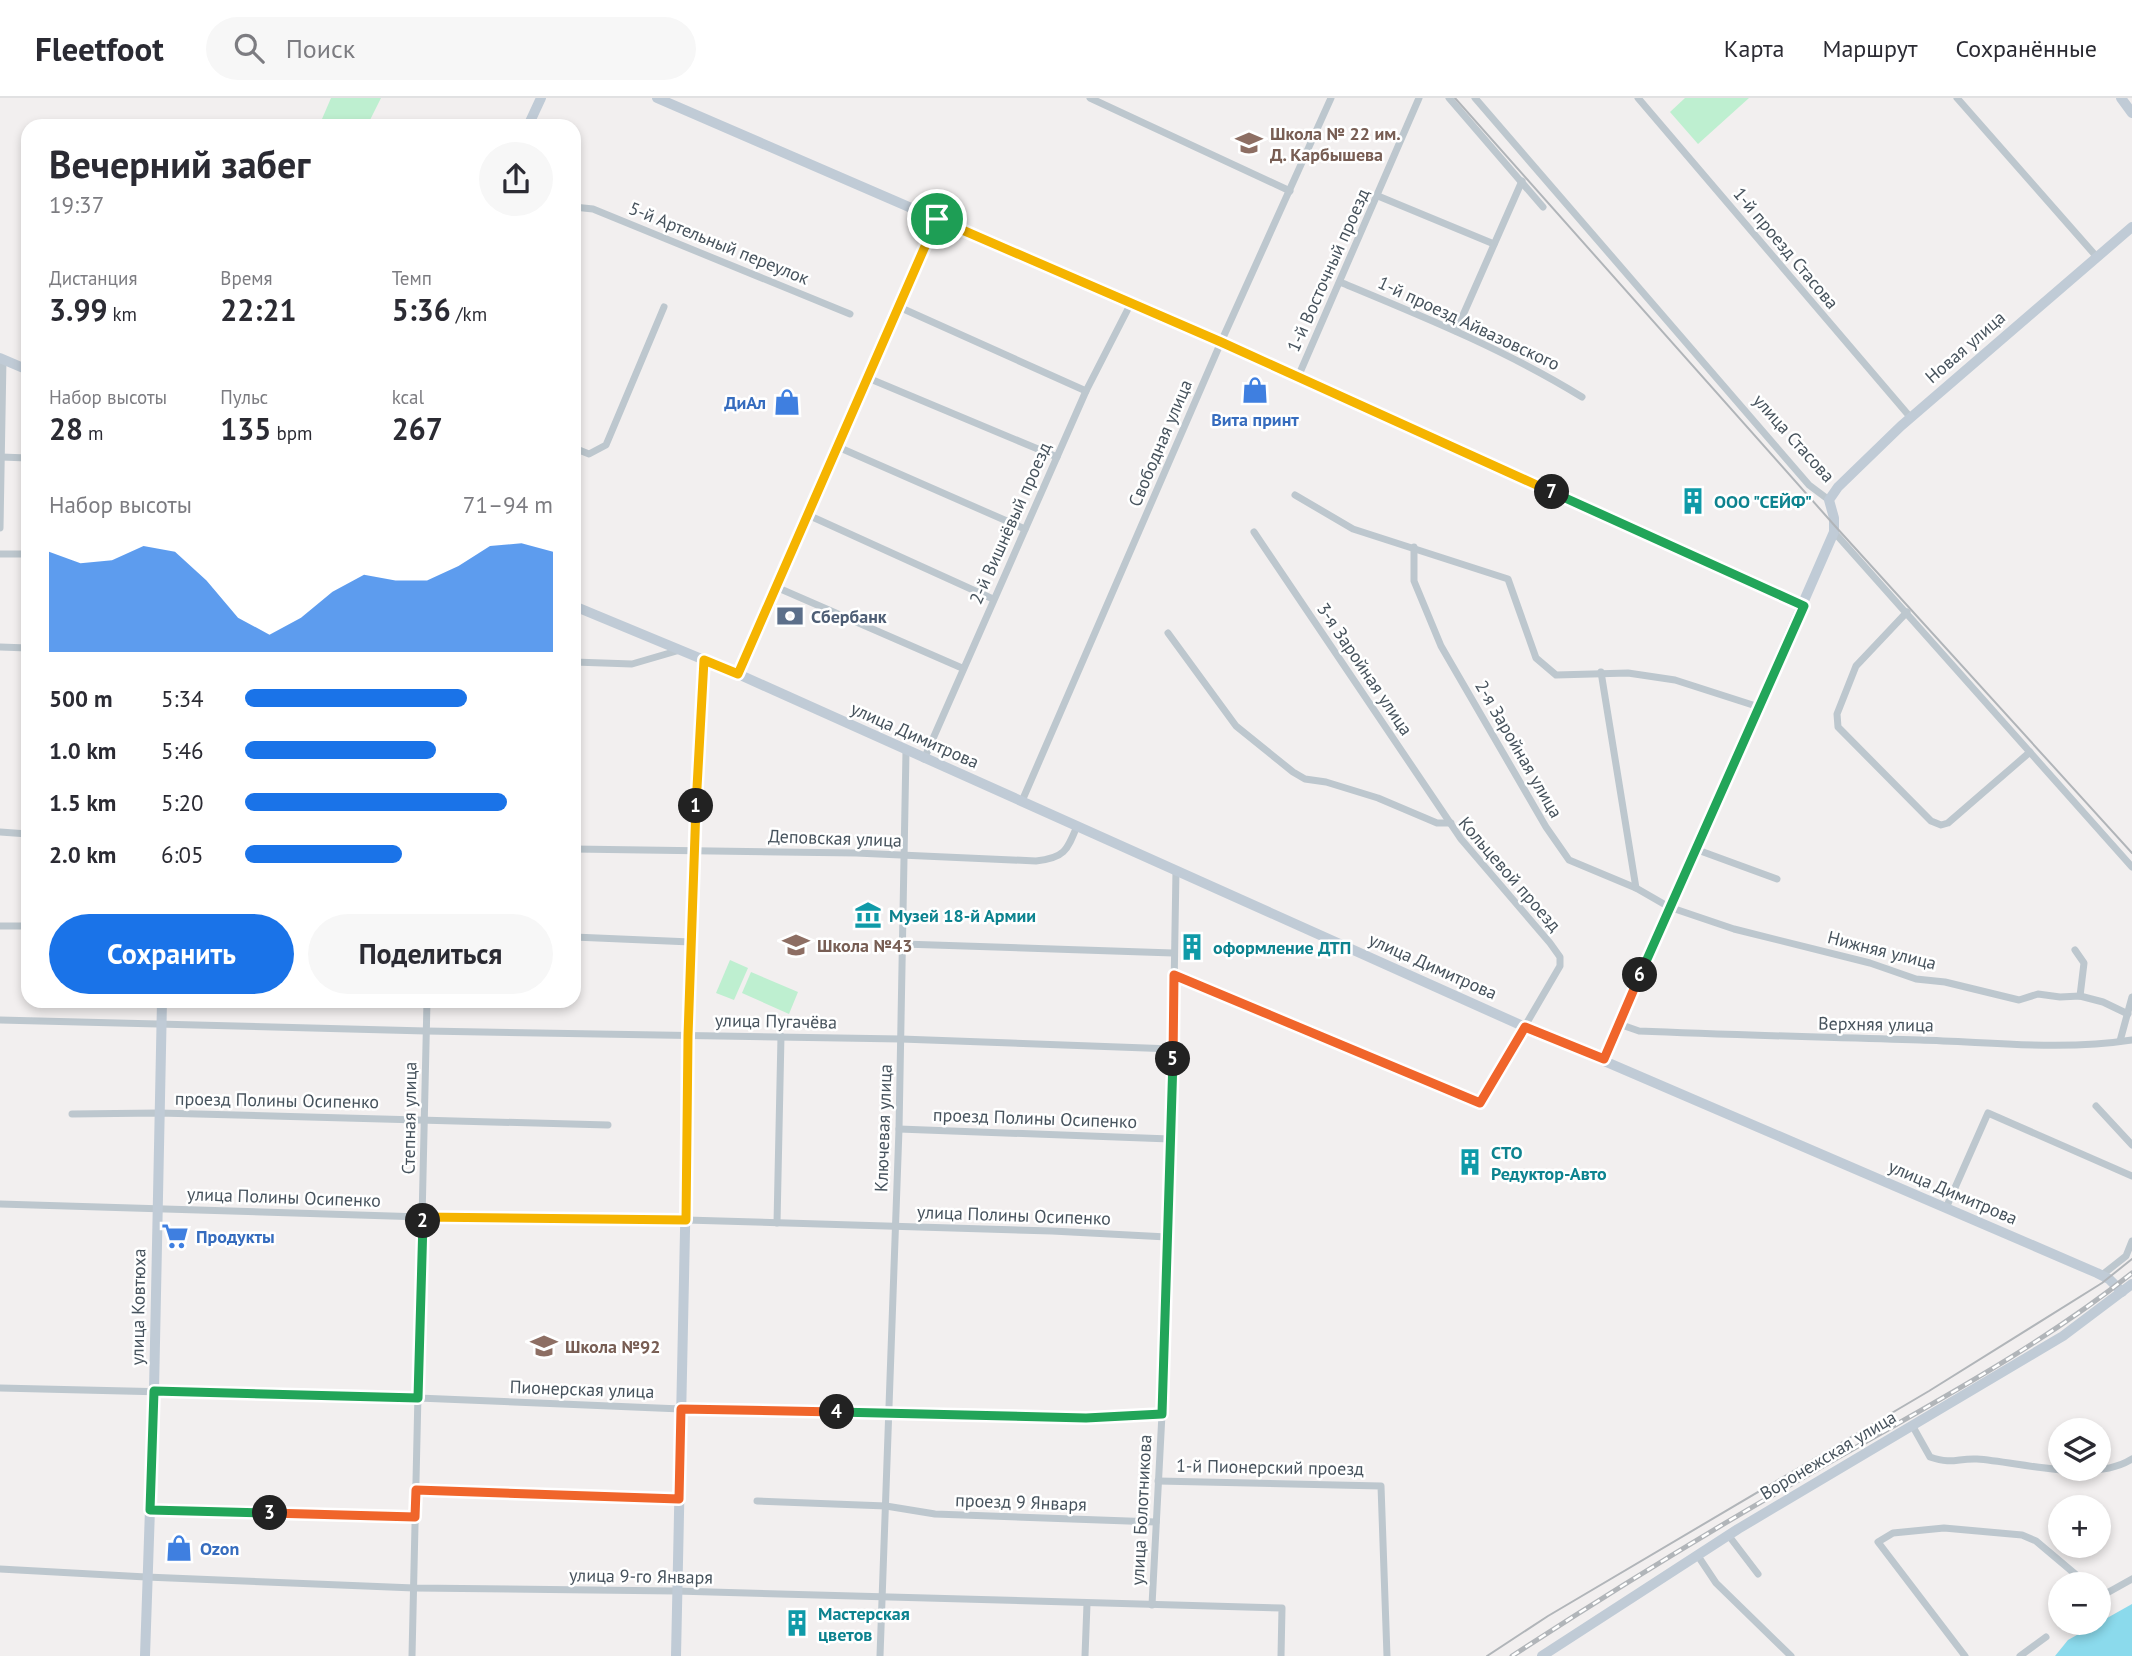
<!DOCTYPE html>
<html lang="ru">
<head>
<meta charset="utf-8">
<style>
  :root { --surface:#fff; --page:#f7f7f7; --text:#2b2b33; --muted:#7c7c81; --line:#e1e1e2; --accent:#1a73e8 }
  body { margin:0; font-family:"PT Sans",sans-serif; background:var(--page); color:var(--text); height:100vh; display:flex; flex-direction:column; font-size:26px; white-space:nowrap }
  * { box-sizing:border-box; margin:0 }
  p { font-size:23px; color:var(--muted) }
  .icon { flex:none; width:38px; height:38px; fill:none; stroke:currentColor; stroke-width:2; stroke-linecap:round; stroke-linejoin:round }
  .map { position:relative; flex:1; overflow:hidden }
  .details { position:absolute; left:21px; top:21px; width:560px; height:889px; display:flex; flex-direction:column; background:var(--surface); border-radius:21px; box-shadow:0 4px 10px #0003 }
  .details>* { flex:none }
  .tools { position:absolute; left:2048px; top:1320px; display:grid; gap:14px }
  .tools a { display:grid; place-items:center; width:63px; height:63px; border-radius:50%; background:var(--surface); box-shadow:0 4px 10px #0003; font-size:35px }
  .pin { position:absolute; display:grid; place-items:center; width:60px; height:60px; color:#fff; margin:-30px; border:4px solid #fff; border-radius:50%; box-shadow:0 2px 7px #0007 }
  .km { position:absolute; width:35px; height:35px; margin:-18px; border-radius:50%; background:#222; color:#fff; font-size:19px; line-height:35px; text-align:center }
  .round { display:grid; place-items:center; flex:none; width:74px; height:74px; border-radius:37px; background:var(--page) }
  .head { display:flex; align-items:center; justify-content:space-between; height:119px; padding:0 28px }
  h1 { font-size:38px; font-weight:800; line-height:52px }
  .stats { display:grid; grid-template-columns:repeat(3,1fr); gap:10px; height:119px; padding:7px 28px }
  .stats div { display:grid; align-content:center }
  .stats b { font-size:30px; font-weight:800 }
  .stats small { font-size:19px; font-weight:400 }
  .stats p { font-size:19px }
  .chart { height:196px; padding:14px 28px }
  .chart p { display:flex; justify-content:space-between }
  .chart svg { width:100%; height:126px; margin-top:7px; fill:var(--accent); opacity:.7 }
  .action { display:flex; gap:14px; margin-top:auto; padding:14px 28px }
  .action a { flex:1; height:80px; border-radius:42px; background:var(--accent); color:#fff; font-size:28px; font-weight:800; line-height:80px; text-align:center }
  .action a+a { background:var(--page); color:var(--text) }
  ul { padding:0 28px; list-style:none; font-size:23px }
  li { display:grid; grid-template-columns:112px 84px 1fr; align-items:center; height:52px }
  li i { height:18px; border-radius:9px; background:var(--accent) }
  header { display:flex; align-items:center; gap:42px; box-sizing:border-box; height:98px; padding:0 35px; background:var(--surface); border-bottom:2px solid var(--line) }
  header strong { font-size:33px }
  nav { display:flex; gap:38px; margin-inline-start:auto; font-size:24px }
  .search { width:490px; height:63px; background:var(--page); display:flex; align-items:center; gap:18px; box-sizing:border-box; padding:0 24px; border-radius:38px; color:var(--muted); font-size:26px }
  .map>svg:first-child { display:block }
  .green { fill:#beefd0 }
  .water { fill:#8bdaec }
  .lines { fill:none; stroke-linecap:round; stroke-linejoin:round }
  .street { stroke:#bdc7ce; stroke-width:7 }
  .secondary { stroke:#c0cbd6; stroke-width:10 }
  .tram { stroke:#b1b5b9; stroke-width:2 }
  .rail-casing { stroke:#b1b5b9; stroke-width:5 }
  .rail { stroke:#fff; stroke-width:2.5; stroke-dasharray:8; stroke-linecap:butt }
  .split-1-casing { stroke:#fff; stroke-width:14 }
  .split-2-casing { stroke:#fff; stroke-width:14 }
  .split-3-casing { stroke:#fff; stroke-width:14 }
  .split-4-casing { stroke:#fff; stroke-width:14 }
  .split-5-casing { stroke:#fff; stroke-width:14 }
  .split-6-casing { stroke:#fff; stroke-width:14 }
  .split-7-casing { stroke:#fff; stroke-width:14 }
  .split-8-casing { stroke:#fff; stroke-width:14 }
  .split-1 { stroke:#f5b400; stroke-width:9 }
  .split-2 { stroke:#f5b400; stroke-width:9 }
  .split-3 { stroke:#22a559; stroke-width:9 }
  .split-4 { stroke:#f0652b; stroke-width:9 }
  .split-5 { stroke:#22a559; stroke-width:9 }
  .split-6 { stroke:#f0652b; stroke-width:9 }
  .split-7 { stroke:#22a559; stroke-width:9 }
  .split-8 { stroke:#f5b400; stroke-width:9 }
  .labels { text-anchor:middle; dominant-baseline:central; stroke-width:5; stroke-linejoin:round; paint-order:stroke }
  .education-label { font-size:18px; font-weight:bold; fill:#785e54; stroke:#fff; text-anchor:start }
  .street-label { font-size:18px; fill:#47535d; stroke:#fff }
  .shop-label { font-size:18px; font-weight:bold; fill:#366cbe; stroke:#fff; text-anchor:start }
  .culture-label { font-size:18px; font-weight:bold; fill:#0d838f; stroke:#fff; text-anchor:start }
  .service-label { font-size:18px; font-weight:bold; fill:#4e5e75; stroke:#fff; text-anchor:start }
</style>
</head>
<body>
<header>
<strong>Fleetfoot</strong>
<div class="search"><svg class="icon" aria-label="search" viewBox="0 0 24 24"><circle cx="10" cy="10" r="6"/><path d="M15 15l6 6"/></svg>Поиск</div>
<nav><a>Карта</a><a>Маршрут</a><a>Сохранённые</a></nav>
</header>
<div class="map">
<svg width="2132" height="1558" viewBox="0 0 2132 1558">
  <rect width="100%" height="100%" fill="#f2efef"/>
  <g class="green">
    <path d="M 331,0 L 381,0 L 367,28 L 319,28 Z"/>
    <path d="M 1685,0 L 1749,0 L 1698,46 L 1670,14 Z"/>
    <path d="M 730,862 L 748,870 L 734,902 L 716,895 Z"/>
    <path d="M 751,874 L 798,894 L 789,916 L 742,895 Z"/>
  </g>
  <path class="water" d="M 2132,1506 L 2132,1558 L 2055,1558 L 2068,1542 Z"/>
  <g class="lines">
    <g class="street">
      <path d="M 1090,0 L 1290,93"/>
      <path d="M 1449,0 L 1543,109"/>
      <path d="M 1475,0 L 1809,387 L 1829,402"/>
      <path d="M 1638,0 L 1911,320"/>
      <path d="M 1957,0 L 2096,158"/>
      <path d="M 1378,98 L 1494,146"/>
      <path d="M 574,109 L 593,111 L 850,216"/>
      <path d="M 1340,184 C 1422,218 1506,252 1582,299"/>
      <path d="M 899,209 L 1086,293"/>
      <path d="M 1456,233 L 1522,83"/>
      <path d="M 1298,279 L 1419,0"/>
      <path d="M 868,280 L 1057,359"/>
      <path d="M 838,349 L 1025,431"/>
      <path d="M 574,350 L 589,356 L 606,347 L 664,209"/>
      <path d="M 1,359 L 28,360"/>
      <path d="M 1295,397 L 1353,431 L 1508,481 L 1536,560 L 1556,577 L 1628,575 L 1675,582 L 1759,609"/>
      <path d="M 808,417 L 993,501"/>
      <path d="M 0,430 L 3,261"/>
      <path d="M 1834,434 L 2132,769"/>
      <path d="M 1414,449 L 1414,483 L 1441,548 L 1546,729 L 1569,762 L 1636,790 L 1669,809 L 1734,831 L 1870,865 L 1916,881 L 1945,884 L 2019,902 L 2038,896 L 2060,899 L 2080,898 L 2103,904 L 2128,916"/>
      <path d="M 0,456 L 28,456"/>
      <path d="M 776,489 L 962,570"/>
      <path d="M 1907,514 L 1856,568 L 1837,616 L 1838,629 L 1931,723 L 1941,727 L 1948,725 L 2030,654"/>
      <path d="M 1168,535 L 1236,628 L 1293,674 L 1305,681 L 1326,684 L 1378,700 L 1437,725 L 1451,725"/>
      <path d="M 0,549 L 28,550"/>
      <path d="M 574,564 L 632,566 L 680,552"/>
      <path d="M 1601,574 L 1636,790"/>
      <path d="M 738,576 L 938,121"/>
      <path d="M 924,661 L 1086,293 L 1131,205"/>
      <path d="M 1022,703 L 1221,244 L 1331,0"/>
      <path d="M 0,734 L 28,736"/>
      <path d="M 574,751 L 856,755 L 1036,763 C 1064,760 1067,753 1077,728"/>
      <path d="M 1695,751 L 1777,781"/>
      <path d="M 0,828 L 28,828"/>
      <path d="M 574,839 L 691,844"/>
      <path d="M 903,846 L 1173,855"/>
      <path d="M 2075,852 L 2084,865 L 2080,898"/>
      <path d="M 1174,877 L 1480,1005 L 1560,868 L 1560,859 L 1550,845 L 1461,741 L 1254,434"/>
      <path d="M 0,922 L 426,933 L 901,941 L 1173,951"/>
      <path d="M 1619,926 L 1639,933 C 1732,937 1826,939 1920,942 C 1991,944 2062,953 2132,942"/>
      <path d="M 2120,943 L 2132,899"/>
      <path d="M 2096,1008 L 2132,1047"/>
      <path d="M 72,1016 L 159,1015 L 608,1027"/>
      <path d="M 899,1031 L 1170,1041"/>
      <path d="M 0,1106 L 423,1119 L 686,1122 L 1052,1133 L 1167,1139"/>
      <path d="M 1946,1110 L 1988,1015 L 2132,1078"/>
      <path d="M 777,1125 L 781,938"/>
      <path d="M 2102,1177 L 2126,1158 L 2132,1143"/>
      <path d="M 0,1290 L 418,1300 L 681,1311 L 1086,1319 L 1162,1316"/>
      <path d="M 1912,1327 L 1930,1359 C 1953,1367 1957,1360 1977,1361 C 2021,1364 2093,1386 2132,1361"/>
      <path d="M 1158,1383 L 1381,1388 L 1387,1558"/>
      <path d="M 416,1392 L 679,1401"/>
      <path d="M 757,1403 L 886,1408 L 935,1416 L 1156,1424"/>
      <path d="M 150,1412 L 415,1419"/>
      <path d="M 1729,1438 L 1758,1476"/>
      <path d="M 1698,1458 L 1716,1485 L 1791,1558"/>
      <path d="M 0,1471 L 146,1479 L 414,1490 L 676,1493 L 1282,1510 L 1281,1558"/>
      <path d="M 2098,1500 L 2132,1481"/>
      <path d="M 1152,1507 L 1162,1316 L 1173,951 L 1176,772"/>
      <path d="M 2062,1527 L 2065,1524"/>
      <path d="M 412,1558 L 427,903"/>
      <path d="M 880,1558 L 899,1031 L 906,653"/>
      <path d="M 1085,1558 L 1087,1506"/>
      <path d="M 1965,1558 L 1878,1444 L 1893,1435 L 1944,1430 L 2022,1437 L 2036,1443 L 2087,1486"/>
      <path d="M 2020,1558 L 2046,1539"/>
    </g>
    <g class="secondary">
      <path d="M 657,0 L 1221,244 L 1804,508"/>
      <path d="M 2121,0 L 2132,15"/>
      <path d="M 528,28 L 541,0"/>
      <path d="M 0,260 L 28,272"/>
      <path d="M 574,508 L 738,576 L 1525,929 L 2097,1175 L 2109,1181 L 2122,1194"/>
      <path d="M 1604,961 L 1834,434 L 1834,420 L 1829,402 L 1838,389 L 1901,328 L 2132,129"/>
      <path d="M 145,1558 L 154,1293 L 162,903"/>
      <path d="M 676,1558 L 692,803 L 704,562"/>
      <path d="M 1542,1558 L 1738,1431 L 2063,1238 L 2132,1186"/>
    </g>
    <g class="tram">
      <path d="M 1455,0 L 1835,428 L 2132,755"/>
      <path d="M 1487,1558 L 1548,1518 L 1929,1293 L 2102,1185 L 2132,1161"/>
    </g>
    <defs>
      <path id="rail" d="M 1512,1558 C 1612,1493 1713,1431 1816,1372 C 1922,1311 2037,1251 2132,1175"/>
    </defs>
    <use href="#rail" class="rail-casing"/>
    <use href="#rail" class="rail"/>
  </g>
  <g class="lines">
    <defs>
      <path id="split-1" d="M 696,708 L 704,562 L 738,576 L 937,121"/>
      <path id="split-2" d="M 423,1123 L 423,1119 L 686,1122 L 688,938 L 696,708"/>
      <path id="split-3" d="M 270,1415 L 150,1412 L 154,1293 L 418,1300 L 423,1123"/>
      <path id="split-4" d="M 270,1415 L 415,1419 L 416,1392 L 679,1401 L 681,1311 L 837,1314"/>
      <path id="split-5" d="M 837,1314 L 1086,1320 L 1162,1316 L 1173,961"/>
      <path id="split-6" d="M 1173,961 L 1174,877 L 1480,1005 L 1525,929 L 1604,961 L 1640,877"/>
      <path id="split-7" d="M 1552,394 L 1804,508 L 1640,877"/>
      <path id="split-8" d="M 937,121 L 1221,244 L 1552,394"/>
    </defs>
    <use href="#split-1" class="split-1-casing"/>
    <use href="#split-2" class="split-2-casing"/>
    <use href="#split-3" class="split-3-casing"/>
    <use href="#split-4" class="split-4-casing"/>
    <use href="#split-5" class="split-5-casing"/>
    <use href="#split-6" class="split-6-casing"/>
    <use href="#split-7" class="split-7-casing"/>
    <use href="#split-8" class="split-8-casing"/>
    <use href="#split-1" class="split-1"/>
    <use href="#split-2" class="split-2"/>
    <use href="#split-3" class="split-3"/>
    <use href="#split-4" class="split-4"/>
    <use href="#split-5" class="split-5"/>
    <use href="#split-6" class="split-6"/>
    <use href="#split-7" class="split-7"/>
    <use href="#split-8" class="split-8"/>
  </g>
  <defs>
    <symbol id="school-bare" viewBox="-9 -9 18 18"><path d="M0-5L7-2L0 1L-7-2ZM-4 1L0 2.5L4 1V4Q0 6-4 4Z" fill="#8d6e63" stroke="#fff" stroke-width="2.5" paint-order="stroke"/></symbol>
    <symbol id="shop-bare" viewBox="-9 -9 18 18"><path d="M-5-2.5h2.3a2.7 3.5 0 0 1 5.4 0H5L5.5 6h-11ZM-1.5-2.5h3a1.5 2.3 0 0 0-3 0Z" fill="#3f7fe0" stroke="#fff" stroke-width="2.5" paint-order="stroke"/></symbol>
    <symbol id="building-bare" viewBox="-9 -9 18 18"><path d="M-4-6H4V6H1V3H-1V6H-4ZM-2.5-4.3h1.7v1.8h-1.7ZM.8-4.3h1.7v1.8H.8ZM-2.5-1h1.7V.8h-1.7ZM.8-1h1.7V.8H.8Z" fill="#0f9aa8" stroke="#fff" stroke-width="2.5" paint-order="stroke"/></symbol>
    <symbol id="bank-bare" viewBox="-9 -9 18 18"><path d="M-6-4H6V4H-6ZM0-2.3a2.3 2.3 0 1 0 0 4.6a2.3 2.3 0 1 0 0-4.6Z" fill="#5c6f8a" stroke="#fff" stroke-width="2.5" paint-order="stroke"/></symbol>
    <symbol id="museum-bare" viewBox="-9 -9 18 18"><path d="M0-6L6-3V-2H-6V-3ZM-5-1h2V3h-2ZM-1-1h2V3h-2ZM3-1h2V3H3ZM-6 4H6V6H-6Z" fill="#0f9aa8" stroke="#fff" stroke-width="2.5" paint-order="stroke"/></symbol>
    <symbol id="supermarket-bare" viewBox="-9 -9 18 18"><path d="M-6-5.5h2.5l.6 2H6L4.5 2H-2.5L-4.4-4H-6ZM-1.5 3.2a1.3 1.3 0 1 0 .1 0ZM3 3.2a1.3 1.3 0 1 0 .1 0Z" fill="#3f7fe0" stroke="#fff" stroke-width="2.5" paint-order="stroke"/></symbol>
  </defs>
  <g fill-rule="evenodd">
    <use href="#school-bare" x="1230" y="26" width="38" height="38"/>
    <use href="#shop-bare" x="1236" y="273" width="38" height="38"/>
    <use href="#shop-bare" x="768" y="285" width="38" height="38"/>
    <use href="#building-bare" x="1674" y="384" width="38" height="38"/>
    <use href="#bank-bare" x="771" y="499" width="38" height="38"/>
    <use href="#museum-bare" x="849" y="798" width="38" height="38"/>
    <use href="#school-bare" x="777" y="828" width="38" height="38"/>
    <use href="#building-bare" x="1173" y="830" width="38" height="38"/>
    <use href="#building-bare" x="1451" y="1045" width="38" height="38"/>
    <use href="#supermarket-bare" x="156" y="1119" width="38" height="38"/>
    <use href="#school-bare" x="525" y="1229" width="38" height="38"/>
    <use href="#shop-bare" x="160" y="1431" width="38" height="38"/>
    <use href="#building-bare" x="778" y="1506" width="38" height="38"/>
  </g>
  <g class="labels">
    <g class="education-label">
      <text x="1270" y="35">Школа № 22 им.<tspan x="1270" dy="21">Д. Карбышева</tspan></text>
      <text x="817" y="847">Школа №43</text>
      <text x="565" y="1248">Школа №92</text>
    </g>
    <g class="street-label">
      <text transform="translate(719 145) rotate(22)">5-й Артельный переулок</text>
      <text transform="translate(1786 150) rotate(50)">1-й проезд Стасова</text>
      <text transform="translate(1328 172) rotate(-66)">1-й Восточный проезд</text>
      <text transform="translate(1469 225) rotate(25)">1-й проезд Айвазовского</text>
      <text transform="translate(1965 249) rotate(-41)">Новая улица</text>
      <text transform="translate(1794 340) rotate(48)">улица Стасова</text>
      <text transform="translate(1160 345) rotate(-67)">Свободная улица</text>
      <text transform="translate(1010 425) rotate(-66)">2-й Вишнёвый проезд</text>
      <text transform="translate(1365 571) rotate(56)">3-я Заройная улица</text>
      <text transform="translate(915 637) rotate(24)">улица Димитрова</text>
      <text transform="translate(1519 651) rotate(60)">2-я Заройная улица</text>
      <text transform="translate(835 740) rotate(2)">Деповская улица</text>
      <text transform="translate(1510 776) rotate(49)">Кольцевой проезд</text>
      <text transform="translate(1882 852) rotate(14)">Нижняя улица</text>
      <text transform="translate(1433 868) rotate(24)">улица Димитрова</text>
      <text transform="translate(776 923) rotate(1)">улица Пугачёва</text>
      <text transform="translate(1876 926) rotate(1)">Верхняя улица</text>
      <text transform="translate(277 1002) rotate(1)">проезд Полины Осипенко</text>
      <text transform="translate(409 1020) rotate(-89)">Степная улица</text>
      <text transform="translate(1035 1020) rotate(2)">проезд Полины Осипенко</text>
      <text transform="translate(883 1030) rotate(-88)">Ключевая улица</text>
      <text transform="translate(1953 1094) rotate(23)">улица Димитрова</text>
      <text transform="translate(284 1099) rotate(2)">улица Полины Осипенко</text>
      <text transform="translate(1014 1117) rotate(2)">улица Полины Осипенко</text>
      <text transform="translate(138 1209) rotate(-89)">улица Ковтюха</text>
      <text transform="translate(582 1291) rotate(2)">Пионерская улица</text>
      <text transform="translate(1828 1357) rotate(-31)">Воронежская улица</text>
      <text transform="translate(1270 1369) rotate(1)">1-й Пионерский проезд</text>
      <text transform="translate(1021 1404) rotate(2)">проезд 9 Января</text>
      <text transform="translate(1141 1412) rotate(-87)">улица Болотникова</text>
      <text transform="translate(641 1478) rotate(1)">улица 9-го Января</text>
    </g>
    <g class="shop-label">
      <text x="766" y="304" text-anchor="end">ДиАл</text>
      <text x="1255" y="321" text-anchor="middle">Вита принт</text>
      <text x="196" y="1138">Продукты</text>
      <text x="200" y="1450">Ozon</text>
    </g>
    <g class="culture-label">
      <text x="1714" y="403">ООО "СЕЙФ"</text>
      <text x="889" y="817">Музей 18-й Армии</text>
      <text x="1213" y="849">оформление ДТП</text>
      <text x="1491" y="1054">СТО<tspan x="1491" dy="21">Редуктор-Авто</tspan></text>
      <text x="818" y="1515">Мастерская<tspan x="818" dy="21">цветов</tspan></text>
    </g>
    <g class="service-label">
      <text x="811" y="518">Сбербанк</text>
    </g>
  </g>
</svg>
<div class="tools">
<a><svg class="icon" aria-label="layers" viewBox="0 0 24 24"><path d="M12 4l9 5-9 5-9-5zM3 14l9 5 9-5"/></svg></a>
<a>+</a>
<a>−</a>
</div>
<div class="pin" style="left:937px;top:121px;background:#1e9e55"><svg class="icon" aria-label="arrive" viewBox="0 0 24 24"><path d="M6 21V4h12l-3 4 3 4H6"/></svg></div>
<b class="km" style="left:696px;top:708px">1</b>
<b class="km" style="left:423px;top:1123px">2</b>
<b class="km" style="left:270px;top:1415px">3</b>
<b class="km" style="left:837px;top:1314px">4</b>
<b class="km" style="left:1173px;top:961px">5</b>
<b class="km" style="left:1640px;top:877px">6</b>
<b class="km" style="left:1552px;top:394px">7</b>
<section class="details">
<div class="head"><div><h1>Вечерний забег</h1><p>19:37</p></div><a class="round"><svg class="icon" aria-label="share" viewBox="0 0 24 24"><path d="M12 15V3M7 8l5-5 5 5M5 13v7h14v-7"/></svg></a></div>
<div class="stats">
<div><p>Дистанция</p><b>3.99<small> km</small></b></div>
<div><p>Время</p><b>22:21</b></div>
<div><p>Темп</p><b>5:36<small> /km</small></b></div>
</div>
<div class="stats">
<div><p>Набор высоты</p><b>28<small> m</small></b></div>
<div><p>Пульс</p><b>135<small> bpm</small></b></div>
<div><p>kcal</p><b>267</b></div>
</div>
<div class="chart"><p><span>Набор высоты</span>71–94 m</p>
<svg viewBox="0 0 160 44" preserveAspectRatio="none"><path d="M0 44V9L10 13L20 12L30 7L40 9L50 19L60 32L70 38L80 32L90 23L100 17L110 19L120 19L130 14L140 7L150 6L160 9V44z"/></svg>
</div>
<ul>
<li><b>500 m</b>5:34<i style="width:72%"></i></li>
<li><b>1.0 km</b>5:46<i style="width:62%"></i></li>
<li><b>1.5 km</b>5:20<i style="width:85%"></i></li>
<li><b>2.0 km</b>6:05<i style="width:51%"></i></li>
</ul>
<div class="action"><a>Сохранить</a><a>Поделиться</a></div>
</section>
</div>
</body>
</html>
